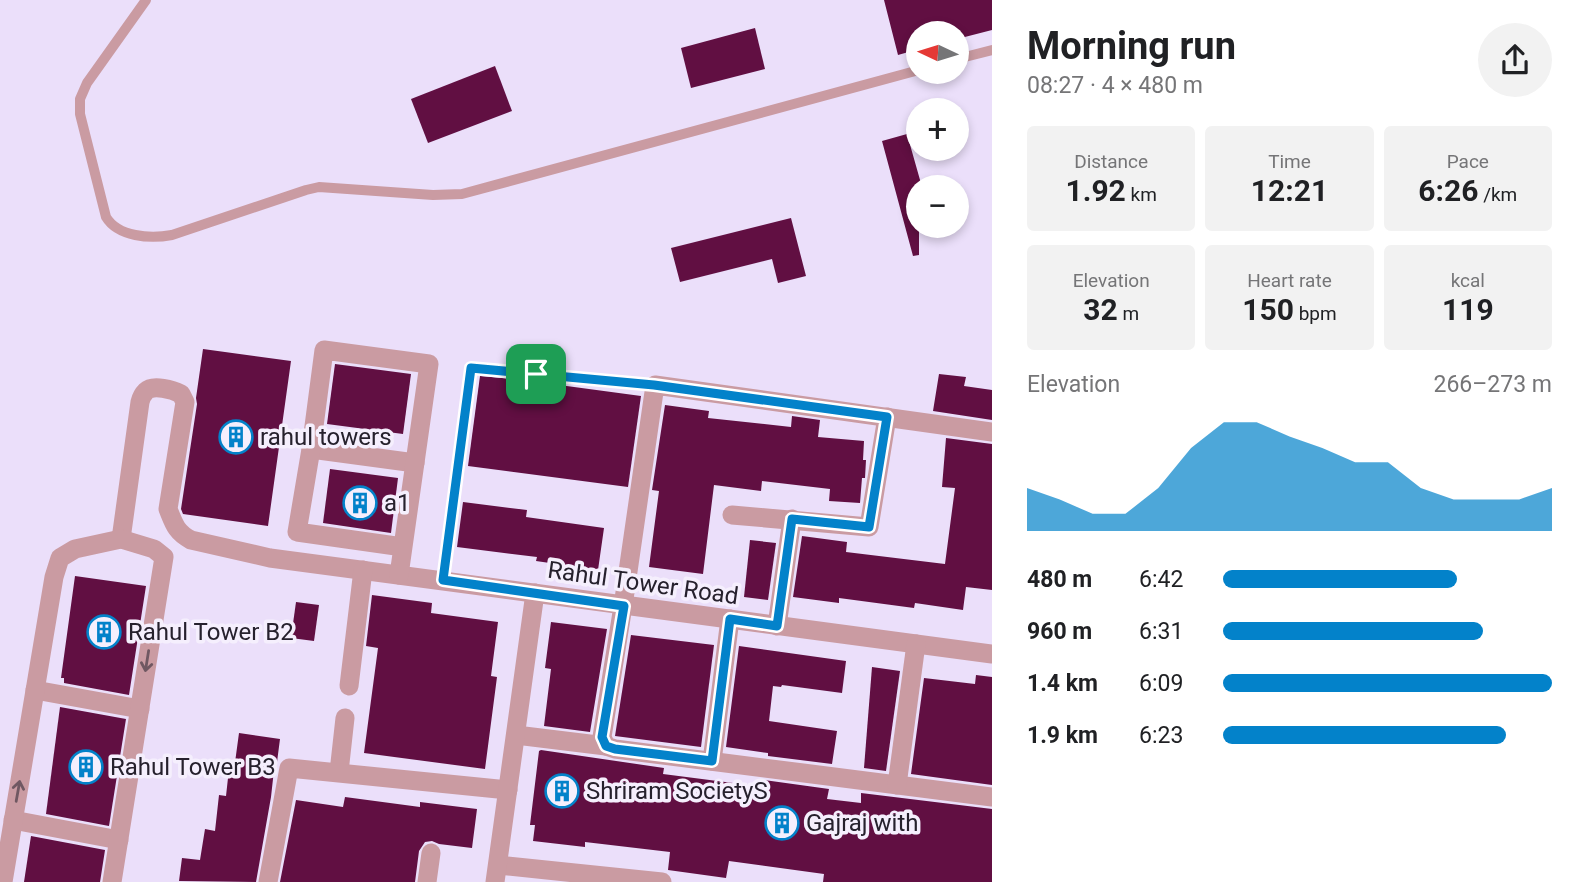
<!DOCTYPE html>
<html lang="en">
<head>
<meta charset="utf-8">
<style>
  :root { --surface:#fff; --page:#f2f2f2; --text:#202124; --muted:#757577; --accent:#0382ca }
  body { margin:0; font-family:Roboto,sans-serif; background:var(--page); color:var(--text); height:100vh; display:flex; flex-direction:column; font-size:26px; white-space:nowrap }
  * { box-sizing:border-box; margin:0 }
  p { font-size:23px; color:var(--muted) }
  .icon { flex:none; width:38px; height:38px; fill:none; stroke:currentColor; stroke-width:2; stroke-linecap:round; stroke-linejoin:round }
  .map { position:relative; flex:1; overflow:hidden }
  .panel { display:flex; flex-direction:column; background:var(--surface); width:595px }
  .panel>* { flex:none }
  .needle { width:46px; rotate:274deg }
  .fabs { position:absolute; left:906px; top:21px; display:grid; gap:14px }
  .fabs a { display:grid; place-items:center; width:63px; height:63px; border-radius:50%; background:var(--surface); box-shadow:0 4px 10px #0003; font-size:35px }
  .pin { position:absolute; display:grid; place-items:center; width:60px; height:60px; color:#fff; margin:-30px; border-radius:14px; box-shadow:0 4px 10px #0006 }
  .round { display:grid; place-items:center; flex:none; width:74px; height:74px; border-radius:37px; background:var(--page) }
  .overview { display:flex; align-items:center; justify-content:space-between; height:119px; padding:0 35px }
  h1 { font-size:38px; font-weight:700; line-height:52px }
  .stats { display:grid; grid-template-columns:repeat(3,1fr); gap:10px; height:119px; padding:7px 35px }
  .stats div { display:grid; align-content:center; border-radius:7px; background:var(--page); text-align:center }
  .stats b { font-size:30px; font-weight:700 }
  .stats small { font-size:19px; font-weight:400 }
  .stats p { font-size:19px }
  .chart { height:196px; padding:14px 35px }
  .chart p { display:flex; justify-content:space-between }
  .chart svg { width:100%; height:126px; margin-top:7px; fill:var(--accent); opacity:.7 }
  ul { padding:0 35px; list-style:none; font-size:23px }
  li { display:grid; grid-template-columns:112px 84px 1fr; align-items:center; height:52px }
  li i { height:18px; border-radius:9px; background:var(--accent) }
  main { display:flex; flex:1; min-height:0 }
  .map>svg:first-child { display:block }
  .building { fill:#610f42 }
  .lines { fill:none; stroke-linecap:round; stroke-linejoin:round }
  .service { stroke:#ca9ba2; stroke-width:10 }
  .minor { stroke:#ca9ba2; stroke-width:19 }
  .oneway { stroke:#705862 }
  .route-casing { stroke:#fff; stroke-width:14 }
  .route { stroke:#0382ca; stroke-width:9 }
  .labels { text-anchor:middle; dominant-baseline:central; stroke-width:7; stroke-linejoin:round; paint-order:stroke }
  .poi-label { font-size:24px; fill:#26212d; stroke:#f5effd; text-anchor:start }
  .street-label { font-size:24px; fill:#26212d; stroke:#f5effd }
</style>
</head>
<body>
<main>
<div class="map">
<svg width="992" height="882" viewBox="0 0 992 882">
  <rect width="100%" height="100%" fill="#ebdffa"/>
  <g class="building">
    <path d="M 884,0 L 992,0 L 992,30 L 957,39 L 957,33 L 919,33 L 919,49 L 898,55 Z"/>
    <path d="M 755,28 L 765,69 L 691,88 L 681,48 Z"/>
    <path d="M 495,66 L 512,111 L 428,143 L 411,99 Z"/>
    <path d="M 907,134 L 922,187 L 919,187 L 919,255 L 913,256 L 882,141 Z"/>
    <path d="M 791,218 L 806,276 L 778,283 L 772,259 L 680,282 L 671,248 Z"/>
    <path d="M 203,349 L 291,361 L 268,526 L 183,514 L 181,509 L 197,404 L 196,398 Z"/>
    <path d="M 335,364 L 411,374 L 403,434 L 327,424 Z"/>
    <path d="M 939,374 L 966,377 L 964,386 L 992,390 L 992,420 L 933,411 Z"/>
    <path d="M 480,376 L 522,380 L 641,396 L 628,487 L 468,466 Z"/>
    <path d="M 665,405 L 709,411 L 708,418 L 791,427 L 792,416 L 820,420 L 818,437 L 864,441 L 863,460 L 866,460 L 865,478 L 862,478 L 860,503 L 829,501 L 830,489 L 762,481 L 761,491 L 714,485 L 703,574 L 649,567 L 659,491 L 652,490 Z"/>
    <path d="M 946,438 L 992,444 L 992,590 L 966,587 L 963,610 L 915,603 L 914,608 L 839,598 L 839,603 L 793,597 L 802,536 L 847,542 L 846,552 L 945,564 L 955,488 L 942,487 Z"/>
    <path d="M 330,469 L 398,478 L 391,533 L 323,523 Z"/>
    <path d="M 463,502 L 527,510 L 526,517 L 604,528 L 598,570 L 536,561 L 537,557 L 457,547 Z"/>
    <path d="M 750,540 L 776,543 L 768,600 L 744,597 Z"/>
    <path d="M 75,576 L 146,586 L 129,695 L 64,683 L 64,678 L 61,678 Z"/>
    <path d="M 372,595 L 432,603 L 431,613 L 498,622 L 491,676 L 497,677 L 485,769 L 364,753 L 378,648 L 366,646 Z"/>
    <path d="M 296,602 L 319,605 L 314,641 L 291,638 Z"/>
    <path d="M 551,622 L 607,629 L 590,732 L 544,726 L 551,669 L 545,668 Z"/>
    <path d="M 631,635 L 714,645 L 701,747 L 615,736 Z"/>
    <path d="M 739,646 L 846,661 L 842,693 L 782,685 L 781,687 L 773,686 L 769,721 L 837,731 L 832,764 L 768,756 L 768,753 L 726,747 Z"/>
    <path d="M 872,667 L 900,671 L 886,771 L 864,768 Z"/>
    <path d="M 976,675 L 992,677 L 992,785 L 911,774 L 924,678 L 975,684 Z"/>
    <path d="M 60,707 L 126,719 L 109,826 L 46,814 Z"/>
    <path d="M 239,733 L 280,739 L 277,762 L 275,761 L 271,797 L 256,882 L 179,881 L 182,858 L 200,860 L 205,829 L 215,831 L 219,795 L 226,796 L 229,769 L 234,770 Z"/>
    <path d="M 541,750 L 664,768 L 663,774 L 764,787 L 764,780 L 829,789 L 827,799 L 861,803 L 861,793 L 992,809 L 992,882 L 823,882 L 824,874 L 729,861 L 726,878 L 668,870 L 670,852 L 585,842 L 585,847 L 533,841 L 535,825 L 530,825 L 539,751 Z"/>
    <path d="M 345,797 L 420,807 L 420,802 L 477,809 L 472,848 L 439,844 L 432,841 L 425,842 L 419,851 L 415,882 L 280,882 L 296,800 L 343,807 Z"/>
    <path d="M 31,836 L 105,850 L 100,882 L 24,882 Z"/>
  </g>
  <g class="lines">
    <g class="service">
      <path d="M 146,0 L 87,83 L 80,99 L 80,114 L 106,217 C 118,237 150,239 172,235 L 306,190 L 319,187 L 433,195 L 462,194 L 919,70"/>
      <path d="M 957,59 L 992,50"/>
      <path d="M 443,580 L 471,368 L 655,385"/>
    </g>
    <g class="minor">
      <path d="M 992,432 L 655,385 L 623,606 L 602,737 L 606,746 L 615,749 L 992,797"/>
      <path d="M 311,449 L 415,463"/>
      <path d="M 732,515 L 869,527 L 887,417"/>
      <path d="M 121,539 L 140,402 C 141,398 143,394 146,391 C 153,384 173,390 181,394 L 185,402 L 168,509 C 174,524 176,532 191,540 L 270,558 L 992,654"/>
      <path d="M 399,575 L 429,364 L 324,350 L 311,449 L 297,532 L 403,547"/>
      <path d="M 777,626 L 792,519"/>
      <path d="M 349,686 L 363,570"/>
      <path d="M 35,690 L 140,709"/>
      <path d="M 516,735 L 606,746"/>
      <path d="M 712,761 L 730,619"/>
      <path d="M 339,772 L 345,718"/>
      <path d="M 897,785 L 916,644"/>
      <path d="M 13,820 L 119,840"/>
      <path d="M 498,865 L 662,882"/>
      <path d="M 3,882 L 54,577 L 60,558 L 75,549 L 121,539 L 154,549 L 164,557 L 112,882"/>
      <path d="M 268,882 L 289,768 L 508,790"/>
      <path d="M 427,882 L 431,853"/>
      <path d="M 495,882 L 535,593"/>
    </g>
  </g>
  <defs><path id="oneway-shaft" d="M-6 0H5M1.5-3L5.5 0L1.5 3" fill="none" stroke-width="1.6" stroke-linecap="round" stroke-linejoin="round" transform="scale(1.75)"/></defs>
  <g class="oneway">
    <use href="#oneway-shaft" transform="translate(147 661) rotate(99)"/>
    <use href="#oneway-shaft" transform="translate(18 791) rotate(-80)"/>
  </g>
  <g class="lines">
    <defs>
      <path id="route" d="M 471,368 L 654,385 L 887,417 L 869,527 L 792,519 L 777,626 L 730,619 L 712,761 L 615,749 L 606,746 L 602,737 L 624,606 L 443,580 Z"/>
    </defs>
    <use href="#route" class="route-casing"/>
    <use href="#route" class="route"/>
  </g>
  <defs>
    <symbol id="building-ring" viewBox="-11 -11 22 22"><circle r="9.5" fill="#f5effd" stroke="#0382ca" stroke-width="1.5"/><path d="M-4-6H4V6H1V3H-1V6H-4ZM-2.5-4.3h1.7v1.8h-1.7ZM.8-4.3h1.7v1.8H.8ZM-2.5-1h1.7V.8h-1.7ZM.8-1h1.7V.8H.8Z" fill="#0382ca"/></symbol>
  </defs>
  <g fill-rule="evenodd">
    <use href="#building-ring" x="217" y="418" width="38" height="38"/>
    <use href="#building-ring" x="341" y="484" width="38" height="38"/>
    <use href="#building-ring" x="85" y="613" width="38" height="38"/>
    <use href="#building-ring" x="67" y="748" width="38" height="38"/>
    <use href="#building-ring" x="543" y="772" width="38" height="38"/>
    <use href="#building-ring" x="763" y="804" width="38" height="38"/>
  </g>
  <g class="labels">
    <g class="poi-label">
      <text x="260" y="437">rahul towers</text>
      <text x="384" y="503">a1</text>
      <text x="128" y="632">Rahul Tower B2</text>
      <text x="110" y="767">Rahul Tower B3</text>
      <text x="586" y="791">Shriram SocietyS</text>
      <text x="806" y="823">Gajraj with</text>
    </g>
    <g class="street-label">
      <text transform="translate(643 583) rotate(8)">Rahul Tower Road</text>
    </g>
  </g>
</svg>
<div class="fabs">
<a><svg class="needle" viewBox="-14 -14 28 28"><path d="M0-13l5 13h-10z" fill="#e53935"/><path d="M0 13l5-13h-10z" fill="#757577"/></svg></a>
<a>+</a>
<a>−</a>
</div>
<div class="pin" style="left:536px;top:374px;background:#1e9e55"><svg class="icon" aria-label="arrive" viewBox="0 0 24 24"><path d="M6 21V4h12l-3 4 3 4H6"/></svg></div>
</div>
<section class="panel">
<div class="overview"><div><h1>Morning run</h1><p>08:27 · 4 × 480 m</p></div><a class="round"><svg class="icon" aria-label="share" viewBox="0 0 24 24"><path d="M12 15V3M7 8l5-5 5 5M5 13v7h14v-7"/></svg></a></div>
<div class="stats">
<div><p>Distance</p><b>1.92<small> km</small></b></div>
<div><p>Time</p><b>12:21</b></div>
<div><p>Pace</p><b>6:26<small> /km</small></b></div>
</div>
<div class="stats">
<div><p>Elevation</p><b>32<small> m</small></b></div>
<div><p>Heart rate</p><b>150<small> bpm</small></b></div>
<div><p>kcal</p><b>119</b></div>
</div>
<div class="chart"><p><span>Elevation</span>266–273 m</p>
<svg viewBox="0 0 160 44" preserveAspectRatio="none"><path d="M0 44V29L10 33L20 38L30 38L40 29L50 15L60 6L70 6L80 11L90 15L100 20L110 20L120 29L130 33L140 33L150 33L160 29V44z"/></svg>
</div>
<ul>
<li><b>480 m</b>6:42<i style="width:71%"></i></li>
<li><b>960 m</b>6:31<i style="width:79%"></i></li>
<li><b>1.4 km</b>6:09<i style="width:100%"></i></li>
<li><b>1.9 km</b>6:23<i style="width:86%"></i></li>
</ul>
</section>
</main>
</body>
</html>
